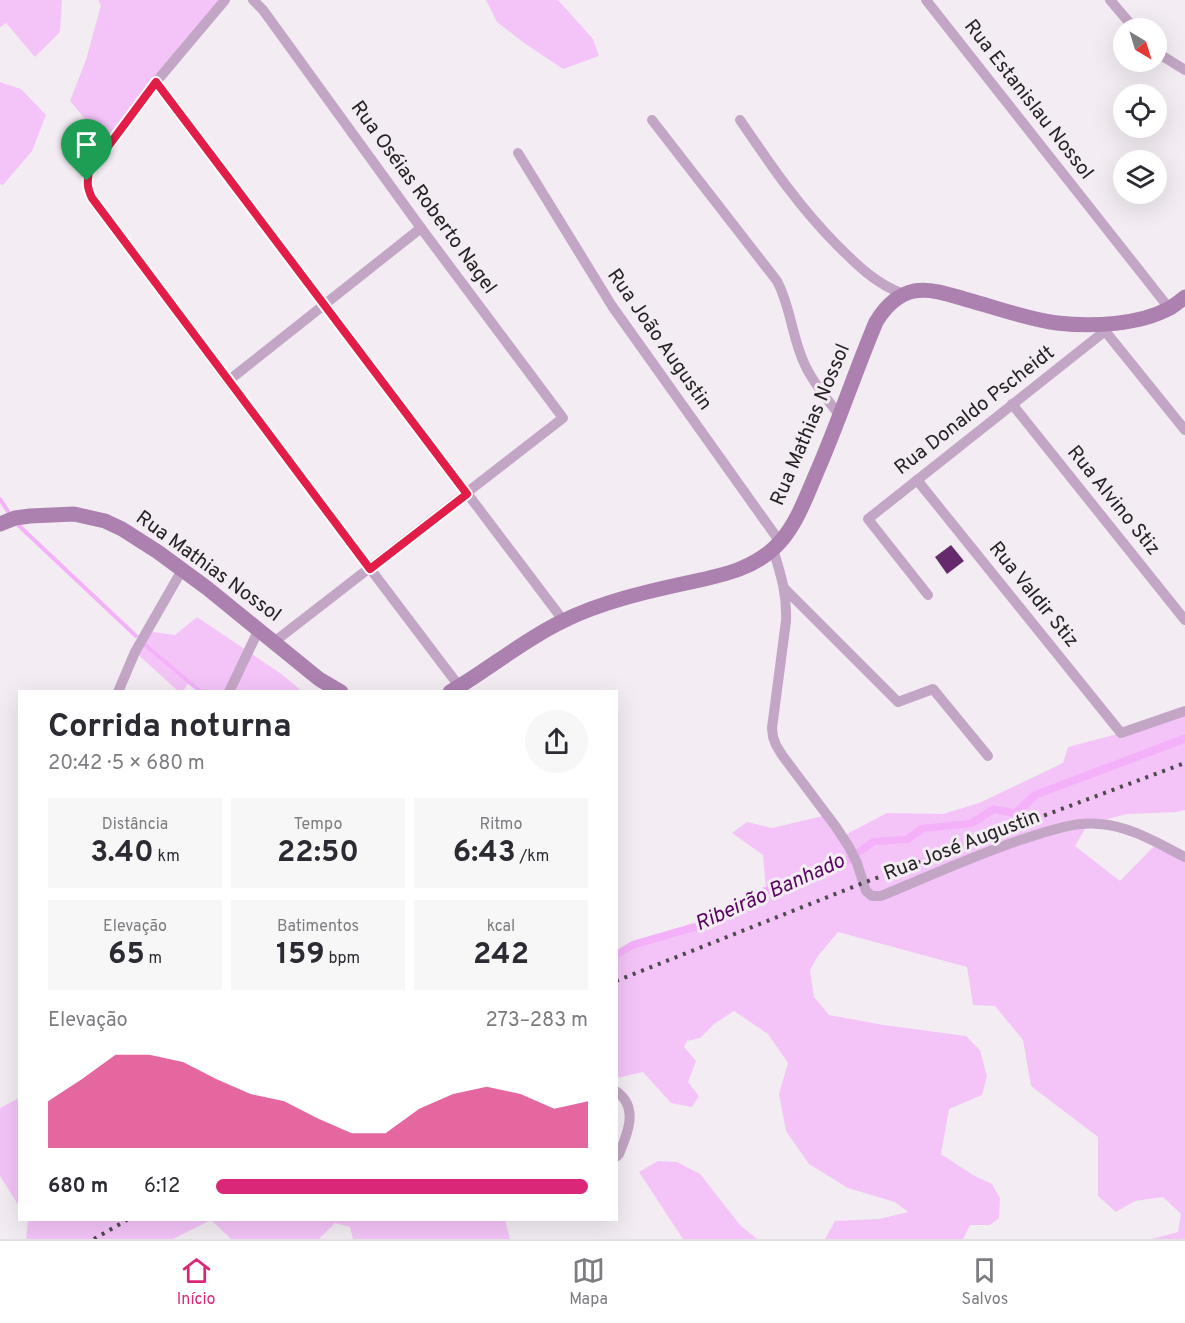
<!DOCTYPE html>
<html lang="pt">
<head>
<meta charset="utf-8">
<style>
  :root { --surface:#fff; --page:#f7f7f7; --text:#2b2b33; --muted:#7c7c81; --line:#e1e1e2; --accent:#db2777 }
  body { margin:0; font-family:Overpass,sans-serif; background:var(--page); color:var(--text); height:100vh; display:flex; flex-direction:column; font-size:22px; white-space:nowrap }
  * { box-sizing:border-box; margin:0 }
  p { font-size:20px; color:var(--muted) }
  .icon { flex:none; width:33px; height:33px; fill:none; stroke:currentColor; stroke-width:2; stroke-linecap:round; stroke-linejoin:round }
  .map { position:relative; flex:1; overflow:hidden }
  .details { position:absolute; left:18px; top:690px; width:600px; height:531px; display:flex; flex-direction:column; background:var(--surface); border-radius:0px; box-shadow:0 6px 24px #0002 }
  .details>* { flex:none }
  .needle { width:39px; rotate:142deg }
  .buttons { position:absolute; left:1113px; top:18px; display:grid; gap:12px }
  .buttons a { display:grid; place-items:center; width:54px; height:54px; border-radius:50%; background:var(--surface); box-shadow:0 6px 24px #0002; font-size:30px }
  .pin { position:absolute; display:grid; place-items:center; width:51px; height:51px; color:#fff; margin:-62px -26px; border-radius:50% 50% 50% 0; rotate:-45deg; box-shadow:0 0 6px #0007 }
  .pin .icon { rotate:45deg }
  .round { display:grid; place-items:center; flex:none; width:63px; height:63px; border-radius:32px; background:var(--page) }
  .overview { display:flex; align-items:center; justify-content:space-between; height:102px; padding:0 30px }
  h1 { font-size:33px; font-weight:700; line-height:45px }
  .stats { display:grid; grid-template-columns:repeat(3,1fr); gap:9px; height:102px; padding:6px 30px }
  .stats div { display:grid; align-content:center; border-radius:0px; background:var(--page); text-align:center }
  .stats b { font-size:30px; font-weight:700 }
  .stats small { font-size:16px; font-weight:400 }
  .stats p { font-size:16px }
  .chart { height:168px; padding:12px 30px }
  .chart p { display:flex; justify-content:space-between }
  .chart svg { width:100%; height:108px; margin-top:6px; fill:var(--accent); opacity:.7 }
  ul { padding:0 30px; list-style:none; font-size:20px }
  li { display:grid; grid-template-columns:96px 72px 1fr; align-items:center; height:45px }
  li i { height:15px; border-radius:8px; background:var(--accent) }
  .menu { display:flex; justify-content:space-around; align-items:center; height:84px; border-top:2px solid var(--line); background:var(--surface); font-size:16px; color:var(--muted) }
  .menu a { display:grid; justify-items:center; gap:3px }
  .menu .current { color:var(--accent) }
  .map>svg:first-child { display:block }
  .green { fill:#f4c4f8 }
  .water { fill:#f4b1fa }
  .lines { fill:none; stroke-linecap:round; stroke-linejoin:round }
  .stream { stroke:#f4b1fa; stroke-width:4 }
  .building { fill:#652a6b }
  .street { stroke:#c3a6c5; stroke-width:10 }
  .secondary { stroke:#ac81b0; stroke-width:15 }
  .rail { stroke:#4c494c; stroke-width:4; stroke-dasharray:3 6; stroke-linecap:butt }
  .route-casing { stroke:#fff; stroke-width:12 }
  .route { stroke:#e11d48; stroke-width:8 }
  .labels { text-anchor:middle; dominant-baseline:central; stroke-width:6; stroke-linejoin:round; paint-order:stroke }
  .street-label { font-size:20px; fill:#252325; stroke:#f3edf3 }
  .water-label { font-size:21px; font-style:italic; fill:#580360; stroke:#f3edf3 }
</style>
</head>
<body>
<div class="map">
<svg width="1185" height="1239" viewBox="0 0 1185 1239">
  <rect width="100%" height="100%" fill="#f3edf3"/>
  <g class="green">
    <path d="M 0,0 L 62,0 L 60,32 L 35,57 L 6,23 L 0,27 Z"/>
    <path d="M 98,0 L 225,0 L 108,146 L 70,101 L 86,60 L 101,5 Z"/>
    <path d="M 486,0 L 558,0 L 593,39 L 599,56 L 563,69 L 524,43 L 497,22 Z"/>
    <path d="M 0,82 L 21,89 L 46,115 L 32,151 L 3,185 L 0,184 Z"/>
    <path d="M 197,617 L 280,673 L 302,691 L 201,691 L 189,682 L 183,691 L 178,691 L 135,652 L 146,631 L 175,635 Z"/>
    <path d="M 1185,711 L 1185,810 L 1177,812 L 1127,814 L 1088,824 L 1075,846 L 1120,881 L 1157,843 L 1185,857 L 1185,1239 L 1152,1239 L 1178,1232 L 1181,1214 L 1163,1197 L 1135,1201 L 1116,1212 L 1098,1196 L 1098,1137 L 1031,1086 L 1023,1040 L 995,1006 L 973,1005 L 967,967 L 838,932 L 818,956 L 810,970 L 814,997 L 829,1015 L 884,1025 L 966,1036 L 980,1050 L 987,1076 L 982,1095 L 949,1109 L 941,1154 L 973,1175 L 992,1184 L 1000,1198 L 999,1218 L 990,1225 L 970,1225 L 963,1239 L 825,1239 L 835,1221 L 879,1219 L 908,1212 L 895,1202 L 848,1188 L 809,1164 L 786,1131 L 779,1094 L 788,1063 L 768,1034 L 734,1011 L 714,1024 L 700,1038 L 687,1041 L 684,1047 L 696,1061 L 688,1082 L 699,1096 L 692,1107 L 671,1103 L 643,1072 L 617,1078 L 617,955 L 634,944 L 704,924 L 766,891 L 763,855 L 732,833 L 747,822 L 772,828 L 827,815 L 843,836 L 887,813 L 943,814 L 979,803 L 1063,763 L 1068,747 L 1121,733 Z"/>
    <path d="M 19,1098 L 19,1206 L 0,1176 L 0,1108 Z"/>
    <path d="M 658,1161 L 677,1162 L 700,1174 L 740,1225 L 757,1239 L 683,1239 L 639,1172 Z"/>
    <path d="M 28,1220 L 505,1220 L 510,1239 L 353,1239 L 350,1227 L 335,1223 L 319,1239 L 231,1239 L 211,1220 L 173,1239 L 26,1239 Z"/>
  </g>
  <path class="water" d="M 1185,734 L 1185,743 L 1038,798 L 1017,818 L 995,813 L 973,827 L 924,832 L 909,843 L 875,845 L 845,867 L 831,873 L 807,877 L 787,892 L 767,895 L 742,905 L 705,928 L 636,948 L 617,958 L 617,950 L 632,941 L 701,921 L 737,899 L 764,887 L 782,885 L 803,870 L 828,866 L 840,861 L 872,838 L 905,836 L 920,825 L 969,820 L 993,805 L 1014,809 L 1032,792 Z"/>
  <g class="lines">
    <g class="stream">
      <path d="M 0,499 L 11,516"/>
      <path d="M 15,522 L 136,636"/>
      <path d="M 144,644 L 201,692"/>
    </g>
  </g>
  <path class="building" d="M 951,545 L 964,561 L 947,574 L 935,557 Z"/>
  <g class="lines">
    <g class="street">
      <path d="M 225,0 L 156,82 L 89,172 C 87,182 87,188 92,198 L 228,381 L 459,686"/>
      <path d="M 253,0 L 263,10 L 421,228 L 563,418 L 274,642"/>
      <path d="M 926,0 L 1169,308"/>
      <path d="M 1110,0 L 1134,28"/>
      <path d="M 1156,52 L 1185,70"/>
      <path d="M 156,82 L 563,620"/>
      <path d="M 652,120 L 777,281 C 791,307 792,339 805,365 C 813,383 828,400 840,416"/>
      <path d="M 740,120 C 770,164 799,207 837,245 C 858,266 875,283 903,294"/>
      <path d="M 518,153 L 612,306 L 780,542"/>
      <path d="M 1103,324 L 1105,331 L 1185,430"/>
      <path d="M 228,381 L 421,228"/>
      <path d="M 1012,404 L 1185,620"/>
      <path d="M 917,480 L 1121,733 L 1185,711"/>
      <path d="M 773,549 C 781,575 787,593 786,621 L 772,728 L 773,737 L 776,745 L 782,755 L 836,827 L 849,847 L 857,863 L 866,891 L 872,896 L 881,896 C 927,877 973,856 1020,840 C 1045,832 1074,821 1100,824 C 1130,826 1159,844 1185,857"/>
      <path d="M 785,589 L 898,702 L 933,689 L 988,756"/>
      <path d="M 928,595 L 868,519 L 1105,331"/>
      <path d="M 118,692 L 135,652 L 182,570"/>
      <path d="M 229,692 L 259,629"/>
      <path d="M 616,1091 C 639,1107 628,1133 619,1154 L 616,1157"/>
    </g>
    <g class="secondary">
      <path d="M 0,524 L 15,518 L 30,516 L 74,514 L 105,521 L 122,529 L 158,552 L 207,588 L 319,679 L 341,692"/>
      <path d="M 450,692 C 488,670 522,641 561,622 C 600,602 649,591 691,582 C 724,575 757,568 780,542 C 797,523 806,497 816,474 C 838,424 855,372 876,322 C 885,307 896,295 914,291 C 932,288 951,295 968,300 C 997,308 1027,319 1057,323 C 1092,327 1139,325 1170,308 C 1175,305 1180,301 1185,297"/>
    </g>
    <g class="rail">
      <path d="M 616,981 L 863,883 L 1185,763"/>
      <path d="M 94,1239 L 127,1220"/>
    </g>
  </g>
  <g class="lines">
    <defs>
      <path id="route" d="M 156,82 L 467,494 L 370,569 L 92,198 C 87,188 87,182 89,172 Z"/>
    </defs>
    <use href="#route" class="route-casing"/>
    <use href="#route" class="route"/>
  </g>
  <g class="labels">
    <g class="street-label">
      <text transform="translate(1028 100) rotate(52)">Rua Estanislau Nossol</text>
      <text transform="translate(423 198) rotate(54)">Rua Oséias Roberto Nagel</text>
      <text transform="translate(659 340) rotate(55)">Rua João Augustin</text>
      <text transform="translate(975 411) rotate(-38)">Rua Donaldo Pscheidt</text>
      <text transform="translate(811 425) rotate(-67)">Rua Mathias Nossol</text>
      <text transform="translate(1113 501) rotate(51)">Rua Alvino Stiz</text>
      <text transform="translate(208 567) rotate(36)">Rua Mathias Nossol</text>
      <text transform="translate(1033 595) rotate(51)">Rua Valdir Stiz</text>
      <text transform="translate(962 846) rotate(-21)">Rua José Augustin</text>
    </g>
    <g class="water-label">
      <text transform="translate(770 893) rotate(-24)">Ribeirão Banhado</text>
    </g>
  </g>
</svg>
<div class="buttons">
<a><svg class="needle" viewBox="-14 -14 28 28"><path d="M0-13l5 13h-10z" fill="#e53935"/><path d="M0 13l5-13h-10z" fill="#7c7c81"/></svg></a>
<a><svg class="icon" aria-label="locate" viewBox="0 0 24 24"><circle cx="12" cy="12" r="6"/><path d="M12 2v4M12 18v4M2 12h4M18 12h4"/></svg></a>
<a><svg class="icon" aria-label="layers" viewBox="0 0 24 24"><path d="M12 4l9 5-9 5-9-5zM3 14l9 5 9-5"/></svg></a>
</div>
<div class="pin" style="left:87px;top:181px;background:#1e9e55"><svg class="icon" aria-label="arrive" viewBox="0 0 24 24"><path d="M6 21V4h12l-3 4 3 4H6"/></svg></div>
<section class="details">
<div class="overview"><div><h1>Corrida noturna</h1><p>20:42 · 5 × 680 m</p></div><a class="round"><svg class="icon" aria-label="share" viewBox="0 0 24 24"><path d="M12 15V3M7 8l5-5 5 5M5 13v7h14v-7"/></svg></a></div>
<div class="stats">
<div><p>Distância</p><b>3.40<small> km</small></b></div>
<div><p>Tempo</p><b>22:50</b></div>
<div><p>Ritmo</p><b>6:43<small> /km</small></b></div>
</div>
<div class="stats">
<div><p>Elevação</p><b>65<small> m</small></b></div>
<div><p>Batimentos</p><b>159<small> bpm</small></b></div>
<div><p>kcal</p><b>242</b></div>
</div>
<div class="chart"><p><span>Elevação</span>273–283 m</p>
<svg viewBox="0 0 160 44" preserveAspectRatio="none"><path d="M0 44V25L10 16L20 6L30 6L40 9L50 16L60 22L70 25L80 32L90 38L100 38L110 28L120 22L130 19L140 22L150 28L160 25V44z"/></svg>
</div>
<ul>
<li><b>680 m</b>6:12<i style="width:100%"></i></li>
</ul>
</section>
</div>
<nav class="menu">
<a class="current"><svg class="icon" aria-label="home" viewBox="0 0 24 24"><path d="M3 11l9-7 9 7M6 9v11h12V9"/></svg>Início</a>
<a><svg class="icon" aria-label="map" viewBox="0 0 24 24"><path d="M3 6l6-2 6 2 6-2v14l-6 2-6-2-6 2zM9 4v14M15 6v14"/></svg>Mapa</a>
<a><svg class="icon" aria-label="saved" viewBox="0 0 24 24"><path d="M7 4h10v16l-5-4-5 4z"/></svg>Salvos</a>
</nav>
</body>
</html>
